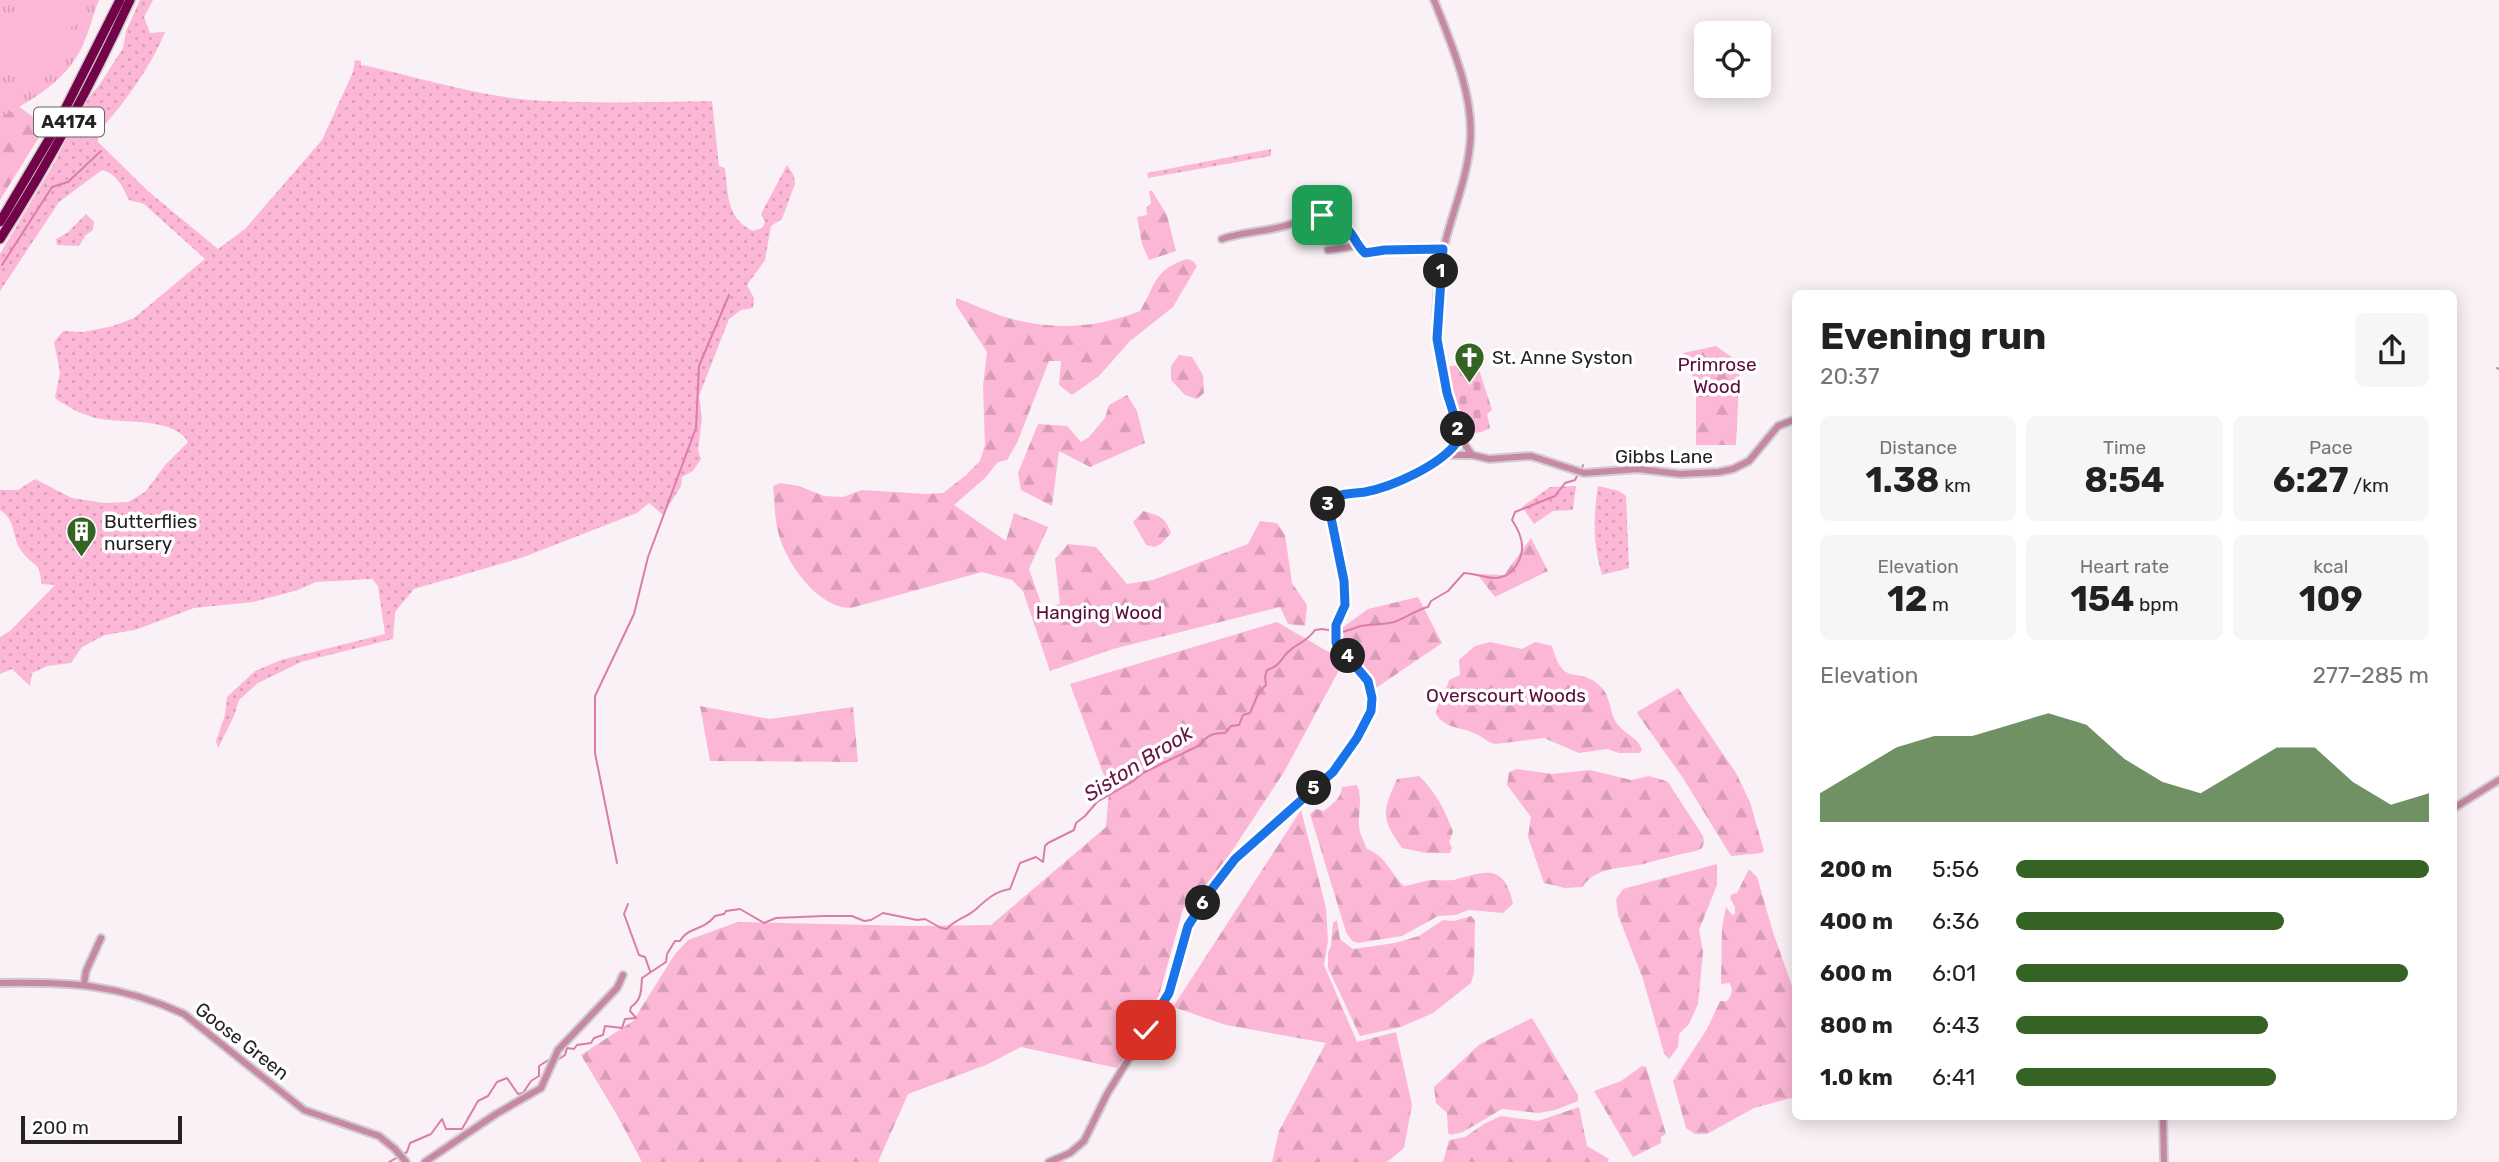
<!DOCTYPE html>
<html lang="en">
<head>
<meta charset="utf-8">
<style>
  :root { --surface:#fff; --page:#f6f6f6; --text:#222; --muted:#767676; --accent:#356323 }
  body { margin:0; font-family:Rubik,sans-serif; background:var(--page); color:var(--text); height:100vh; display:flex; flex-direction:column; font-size:26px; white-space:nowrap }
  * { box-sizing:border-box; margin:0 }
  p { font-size:23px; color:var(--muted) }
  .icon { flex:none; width:38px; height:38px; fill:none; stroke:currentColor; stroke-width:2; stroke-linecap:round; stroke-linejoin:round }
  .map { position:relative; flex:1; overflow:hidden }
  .drawer { position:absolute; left:1792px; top:290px; width:665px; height:830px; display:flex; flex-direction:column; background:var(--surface); border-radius:10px; box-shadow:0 4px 18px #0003 }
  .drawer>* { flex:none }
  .fabs { position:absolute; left:1694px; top:21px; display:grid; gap:14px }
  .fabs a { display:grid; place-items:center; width:77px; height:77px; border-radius:10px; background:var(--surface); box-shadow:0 4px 18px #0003; font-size:35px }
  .scale { position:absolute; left:21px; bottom:18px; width:161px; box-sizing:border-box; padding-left:7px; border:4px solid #252223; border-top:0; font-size:19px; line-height:24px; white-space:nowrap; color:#252223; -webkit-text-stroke:5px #fff; paint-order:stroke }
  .pin { position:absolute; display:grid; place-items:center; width:60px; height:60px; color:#fff; margin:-30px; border-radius:14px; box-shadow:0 4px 10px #0006 }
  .km { position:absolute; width:35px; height:35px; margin:-18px; border-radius:50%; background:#222; color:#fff; font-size:19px; line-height:35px; text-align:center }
  .round { display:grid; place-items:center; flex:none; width:74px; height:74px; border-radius:10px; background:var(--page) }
  .headline { display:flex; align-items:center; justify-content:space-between; height:119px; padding:0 28px }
  h1 { font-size:38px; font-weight:700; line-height:52px }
  .stats { display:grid; grid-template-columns:repeat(3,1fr); gap:10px; height:119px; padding:7px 28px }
  .stats div { display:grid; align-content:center; border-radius:10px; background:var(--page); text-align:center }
  .stats b { font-size:35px; font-weight:700 }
  .stats small { font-size:19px; font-weight:400 }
  .stats p { font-size:19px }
  .chart { height:196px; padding:14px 28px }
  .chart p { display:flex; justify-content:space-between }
  .chart svg { width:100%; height:126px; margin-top:7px; fill:var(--accent); opacity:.7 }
  ul { padding:0 28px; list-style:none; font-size:23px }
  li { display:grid; grid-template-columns:112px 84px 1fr; align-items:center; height:52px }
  li i { height:18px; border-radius:9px; background:var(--accent) }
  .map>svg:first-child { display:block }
  .grass { fill:url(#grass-dots) }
  .forest { fill:url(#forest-firs) }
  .cemetery { fill:url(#cemetery-stones) }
  .park { fill:url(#park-tufts) }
  .pitch { fill:#fcb7d6 }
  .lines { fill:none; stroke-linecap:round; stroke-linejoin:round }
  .stream { stroke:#db7dab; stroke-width:2 }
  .minor-casing { stroke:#d3cccf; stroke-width:10 }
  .highway-casing { stroke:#d3cccf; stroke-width:12 }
  .minor { stroke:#c688a5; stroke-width:6 }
  .highway { stroke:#720349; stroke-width:9 }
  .route-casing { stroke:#fff; stroke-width:14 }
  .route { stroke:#1a73e8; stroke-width:9 }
  .labels { text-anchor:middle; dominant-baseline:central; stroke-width:7; stroke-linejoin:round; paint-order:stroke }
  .shield { fill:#fff; stroke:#666465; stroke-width:2 }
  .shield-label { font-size:18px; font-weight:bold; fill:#252223 }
  .poi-label { font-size:19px; fill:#252223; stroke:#fff; text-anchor:start }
  .park-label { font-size:19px; fill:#600b3e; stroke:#fff }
  .street-label { font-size:19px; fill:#252223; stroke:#fff }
  .water-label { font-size:21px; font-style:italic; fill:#681445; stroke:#fff }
</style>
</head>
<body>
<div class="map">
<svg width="2499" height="1162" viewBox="0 0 2499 1162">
  <defs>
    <pattern id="grass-dots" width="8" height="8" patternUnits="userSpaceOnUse" patternTransform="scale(1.75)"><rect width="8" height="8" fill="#fcb7d6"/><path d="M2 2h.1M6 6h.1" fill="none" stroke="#d89db7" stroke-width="1.8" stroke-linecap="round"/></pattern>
    <pattern id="forest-firs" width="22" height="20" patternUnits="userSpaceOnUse" patternTransform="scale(1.75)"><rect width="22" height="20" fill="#fcb7d6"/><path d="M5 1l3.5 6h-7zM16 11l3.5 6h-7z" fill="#d89db7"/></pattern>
    <pattern id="cemetery-stones" width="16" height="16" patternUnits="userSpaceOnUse" patternTransform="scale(1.75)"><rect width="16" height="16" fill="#fcb7d6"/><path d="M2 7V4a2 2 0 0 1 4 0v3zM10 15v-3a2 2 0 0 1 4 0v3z" fill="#d89db7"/></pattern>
    <pattern id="park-tufts" width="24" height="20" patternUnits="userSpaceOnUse" patternTransform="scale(1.75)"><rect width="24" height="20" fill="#fcb7d6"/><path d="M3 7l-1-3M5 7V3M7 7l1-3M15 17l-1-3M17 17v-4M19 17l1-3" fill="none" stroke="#d89db7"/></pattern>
  </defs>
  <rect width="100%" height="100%" fill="#f9f1f5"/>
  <g class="grass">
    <path d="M 140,0 L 153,0 L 144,17 L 150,33 L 165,32 C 152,65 122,107 98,132 L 98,142 L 149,192 L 218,249 L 245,229 L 322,140 L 353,72 L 355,60 L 361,61 L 361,67 L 363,65 C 417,77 474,95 530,100 C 591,104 652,102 712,101 L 719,166 L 725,168 C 728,195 727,219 753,231 L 762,228 L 765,222 L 761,214 L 787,165 L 794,176 L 795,184 L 782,219 L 771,226 L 765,260 L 747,285 L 754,298 L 753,308 L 741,310 L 729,319 L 699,396 L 702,418 L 698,450 L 701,459 L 693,471 L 682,477 L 681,486 L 663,515 L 649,503 L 637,513 L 521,558 L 414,589 L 395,612 L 393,639 L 301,662 L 258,683 L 239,700 L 234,716 L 218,748 L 216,741 L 225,715 L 227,697 L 255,671 L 281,660 L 385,634 L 378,586 L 372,579 L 316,582 L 298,590 L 253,602 L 194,608 L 135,630 L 105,635 L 82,647 L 71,663 L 47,666 L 32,673 L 30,686 L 12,669 L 0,674 L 0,637 L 10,631 L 55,585 L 41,584 C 41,562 34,567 23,553 C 11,539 17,520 0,510 L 0,490 L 18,490 L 35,479 L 72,498 L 104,503 L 128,502 L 145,492 L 166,464 L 188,442 C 175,418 126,423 101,419 C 84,416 69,408 55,398 L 60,372 L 54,342 L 63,331 L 83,332 L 113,326 L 134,318 L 205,259 L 144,204 L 129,200 C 123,187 117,174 102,170 L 59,202 L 0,291 L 0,254 L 56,160 L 83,105 L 100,84 L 123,48 L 126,31 Z"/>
    <path d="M 1271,149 L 1271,156 L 1148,178 L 1147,173 Z"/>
    <path d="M 86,214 L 94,222 L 93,230 L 86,235 L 79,246 L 57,245 L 56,239 L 67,233 Z"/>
    <path d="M 1576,486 L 1573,510 L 1553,511 L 1534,524 L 1522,507 L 1550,487 Z"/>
    <path d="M 1598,486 L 1619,491 L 1626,496 L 1629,568 L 1602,575 C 1593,545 1593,517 1598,486 Z"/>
  </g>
  <g class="forest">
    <path d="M 18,106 L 46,126 L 0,200 L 0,117 Z"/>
    <path d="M 1149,191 L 1152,191 L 1167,215 L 1176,251 L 1149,260 L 1142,244 L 1137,217 L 1147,215 L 1146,207 L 1151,204 Z"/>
    <path d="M 1187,259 L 1193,261 L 1197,266 L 1173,307 L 1130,341 L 1099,376 L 1072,395 L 1059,385 L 1061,361 L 1049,361 L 1017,443 L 1007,460 L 998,462 L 985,478 L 954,505 L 1006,541 L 1014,513 L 1048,527 L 1029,569 L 1042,606 L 1039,610 L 1060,604 L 1055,559 L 1068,544 L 1096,547 L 1127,584 L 1153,580 L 1248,544 L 1260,521 L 1277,523 L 1285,535 L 1292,583 L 1307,605 L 1305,626 L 1288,624 L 1280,607 L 1113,649 L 1050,671 L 1023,591 L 1012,580 L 982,572 L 851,608 C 818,608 787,564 779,535 C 774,519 775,501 773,486 L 780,483 L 799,486 L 824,496 L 843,497 L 862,490 L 927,494 L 943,493 L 965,476 L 980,461 L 985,445 L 983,386 L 987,352 L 956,305 L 956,298 C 971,303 986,311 1002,316 C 1048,331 1095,329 1140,311 C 1156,285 1153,270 1187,259 Z"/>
    <path d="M 1716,346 L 1740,363 L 1736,445 L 1696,445 L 1696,385 L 1683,353 Z"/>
    <path d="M 1179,355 L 1192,357 L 1203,375 L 1204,393 L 1197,399 L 1185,395 L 1171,380 L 1171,366 Z"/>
    <path d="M 1127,395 L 1137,411 L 1145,443 L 1090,467 L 1059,451 L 1052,506 L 1021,490 L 1018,473 L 1038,424 L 1067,426 L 1081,442 L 1089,437 L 1105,418 L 1109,405 Z"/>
    <path d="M 1143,511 C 1159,515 1165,517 1171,533 L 1162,543 L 1155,547 L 1146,545 L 1133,522 Z"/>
    <path d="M 1531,538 L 1548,571 L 1495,597 L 1477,574 L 1504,575 Z"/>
    <path d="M 1418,597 L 1442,643 L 1376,688 L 1344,644 L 1343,627 L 1368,609 Z"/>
    <path d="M 1277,622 L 1344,661 L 1284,772 L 1218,872 L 1183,909 L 1158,999 L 1117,1068 L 1021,1047 L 986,1065 L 908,1094 L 878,1162 L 642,1162 L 617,1115 L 581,1055 L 633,1021 L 675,954 L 688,940 L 738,922 L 911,926 L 991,925 L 1106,827 L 1109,789 L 1070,684 Z"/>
    <path d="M 1490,642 L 1522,649 L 1535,642 L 1552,646 C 1564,691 1579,663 1602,688 C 1612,699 1609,717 1620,727 C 1628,736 1638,738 1642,750 L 1639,753 L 1619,753 L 1607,749 L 1579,753 L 1544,738 L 1496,744 C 1487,743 1484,737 1476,734 C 1461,726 1446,730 1436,714 C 1437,703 1446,692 1449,680 L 1460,675 L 1459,660 L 1475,646 Z"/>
    <path d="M 1678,688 L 1736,773 L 1750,802 L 1764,851 L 1761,853 L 1731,856 L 1683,778 L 1639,716 L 1637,712 Z"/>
    <path d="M 700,706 L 770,719 L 853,707 L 858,762 L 710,761 Z"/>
    <path d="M 1517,769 L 1552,774 L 1590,770 L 1631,780 L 1649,776 L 1663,780 L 1669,783 L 1673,790 L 1703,836 L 1704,842 L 1702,848 L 1696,851 C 1679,854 1663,859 1647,863 C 1623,870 1599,864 1582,887 L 1565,888 L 1544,883 L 1528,837 L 1531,817 L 1507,785 L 1509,772 Z"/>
    <path d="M 1419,776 C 1436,792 1445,810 1453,832 L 1449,842 L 1452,848 L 1450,853 L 1426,853 L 1402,848 C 1381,818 1382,812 1397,779 Z"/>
    <path d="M 1357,785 C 1363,799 1358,813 1359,827 C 1360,834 1364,842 1367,849 C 1386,856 1390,873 1404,886 C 1413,885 1422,881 1431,880 C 1439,880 1446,881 1454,880 C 1485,872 1504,862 1513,904 L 1503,913 L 1469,910 L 1455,915 L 1438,916 L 1402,936 L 1358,943 L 1352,941 L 1346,932 L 1310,814 L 1316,809 L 1324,811 C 1332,804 1341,799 1342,787 Z"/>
    <path d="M 1301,810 L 1326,908 L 1328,941 L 1324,965 L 1357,1042 L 1396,1032 L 1412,1105 L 1404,1148 L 1387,1162 L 1272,1162 L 1279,1131 L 1326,1043 L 1226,1025 L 1173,1007 Z"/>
    <path d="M 1717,864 L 1717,885 L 1699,930 L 1703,952 L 1698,1004 L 1689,1024 L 1679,1034 L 1678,1047 L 1669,1059 L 1664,1053 L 1643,979 L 1618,915 L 1616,899 L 1623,889 Z"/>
    <path d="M 1749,869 L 1757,877 L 1773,932 L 1795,995 L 1795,1097 L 1754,1108 L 1707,1134 L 1695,1134 L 1686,1128 L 1673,1081 L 1707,1029 L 1720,1001 L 1727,1001 C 1732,995 1734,989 1729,983 L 1721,984 L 1722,928 L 1726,907 L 1732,915 L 1735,914 L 1735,907 L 1730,898 L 1732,894 L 1737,893 Z"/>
    <path d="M 1471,916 L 1475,921 L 1474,972 L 1471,983 L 1433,1013 L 1401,1027 L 1360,1036 L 1328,968 L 1328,953 L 1331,946 L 1333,923 L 1337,920 L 1340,939 L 1353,949 L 1395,943 L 1419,936 L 1443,920 L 1454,921 Z"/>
    <path d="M 1532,1018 L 1578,1095 L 1578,1101 L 1555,1110 L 1538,1113 L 1502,1109 L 1463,1132 L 1451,1135 L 1448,1133 L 1447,1113 L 1436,1103 L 1434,1087 L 1480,1044 Z"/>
    <path d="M 1642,1066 L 1646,1067 L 1666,1134 L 1661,1137 L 1661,1143 L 1633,1157 L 1594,1091 L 1621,1081 Z"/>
    <path d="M 1579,1107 L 1587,1146 L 1609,1159 L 1607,1162 L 1443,1162 L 1449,1140 L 1465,1137 L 1484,1124 L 1501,1116 L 1538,1121 Z"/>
  </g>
  <path class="cemetery" d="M 1477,363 L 1492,410 L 1487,414 L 1490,428 L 1482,432 L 1463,434 L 1452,401 L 1445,367 Z"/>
  <path class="park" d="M 0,0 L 99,0 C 93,15 89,32 82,47 C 66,81 32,100 0,118 Z"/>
  <path class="pitch" d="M 29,0 L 75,0 L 85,7 L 39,75 L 0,49 L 0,43 Z"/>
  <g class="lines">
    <g class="stream">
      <path d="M 2,265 L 52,187 L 68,182 L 101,151"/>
      <path d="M 2497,368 L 2499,369"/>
      <path d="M 1582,468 L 1583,465"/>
      <path d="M 1339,632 C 1348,632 1352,628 1361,626 C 1371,624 1383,625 1394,622 C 1407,618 1415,610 1428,607 L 1431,601 L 1448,591 L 1464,573 C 1475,573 1486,579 1497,578 C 1504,577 1508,575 1512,571 C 1527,554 1524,538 1512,520 L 1515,512 L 1555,496 L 1565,483 L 1575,480 L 1577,476"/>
      <path d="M 617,863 L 595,753 L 595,696 L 634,614 L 648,557 L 696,428 L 699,366 L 729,295"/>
      <path d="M 628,904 L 624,914 L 639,955 L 645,957 L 650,971"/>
      <path d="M 559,1059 L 565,1055 L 567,1048 L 574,1049 L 577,1045 L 591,1043 L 594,1038 L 603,1035 L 605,1026 L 622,1028 L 625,1019 L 636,1018 L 630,1011 L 631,1007 C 642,999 641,991 642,978 L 666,962 L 667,954 L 675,941 L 680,941 C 689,926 702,932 715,916 L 724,914 L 726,911 L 740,909 L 764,923 L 776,918 L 824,916 L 852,916 L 864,921 L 871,920 L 883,913 L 917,920 L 925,919 L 941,928 L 947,929 C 954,920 967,917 975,910 C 985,901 995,891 1010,889 L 1020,863 L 1036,857 L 1043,862 L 1045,846 L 1048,843 L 1074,830 L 1076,823 L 1085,816 L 1097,802 L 1132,782 L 1143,773 L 1200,745 C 1207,735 1213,733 1225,733 L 1231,726 L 1239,725 L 1243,715 L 1250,713 L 1259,692 L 1266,685 L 1265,677 L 1267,670 C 1280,666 1280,660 1288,652 C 1298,642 1306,643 1315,630 L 1322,629 L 1334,631"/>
      <path d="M 403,1154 L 407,1152 L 410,1143 L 431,1134 L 442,1119 L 446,1129 L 462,1129 L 478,1101 L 488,1096 L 497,1082 L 507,1078 L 518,1094 L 523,1093 L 531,1081 L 539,1076 L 539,1066 L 550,1059"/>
      <path d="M 389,1162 L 398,1157"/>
    </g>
    <defs>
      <g id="minor">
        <path d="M 1222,239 C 1245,231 1269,232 1291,224 C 1300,221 1306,214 1316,214 C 1324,214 1335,221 1341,225 C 1353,232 1355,245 1365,253 L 1385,250 L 1443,249"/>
        <path d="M 1328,250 L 1357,246"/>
        <path d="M 1458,435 L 1472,455"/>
        <path d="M 1446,455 L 1472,455 L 1489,459 L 1531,456 L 1584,473 L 1638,469 L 1680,474 L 1719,472 L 1733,469 L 1749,461 L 1778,426 L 1796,419"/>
        <path d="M 2454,808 L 2499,780"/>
        <path d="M 0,983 C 69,982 120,984 184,1014 L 304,1110 L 379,1136 L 395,1149 L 406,1162"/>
        <path d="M 84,984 L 86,971 L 101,938"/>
        <path d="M 2163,1116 L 2164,1162"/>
        <path d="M 425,1162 L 496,1114 L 541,1088 L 558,1050 L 617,988 L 623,975"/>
        <path d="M 1049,1162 L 1070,1153 L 1084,1141 L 1107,1094 L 1169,993 L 1188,926 L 1211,890 L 1235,859 L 1333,772 L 1366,723 L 1372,704 L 1368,682 L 1336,643 L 1336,625 L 1345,605 L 1344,581 L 1328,503 L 1334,497 C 1346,494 1358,494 1370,491 C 1389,485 1450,460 1457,442 C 1461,433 1438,356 1437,338 C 1435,312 1438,273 1444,247 C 1452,213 1467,179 1470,144 C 1475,97 1451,43 1434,0"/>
      </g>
      <g id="highway">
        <path d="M 0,222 L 55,129 L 120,0"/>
        <path d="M 0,239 C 49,163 92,83 130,0"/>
      </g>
    </defs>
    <use href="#minor" class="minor-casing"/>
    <use href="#highway" class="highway-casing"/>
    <use href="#minor" class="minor"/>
    <use href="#highway" class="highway"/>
  </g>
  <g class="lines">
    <defs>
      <path id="route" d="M 1146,1030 L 1169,993 L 1188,926 L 1211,890 L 1235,859 L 1333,772 L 1357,738 L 1371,711 L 1372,698 L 1368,681 L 1336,643 L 1336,625 L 1345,605 L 1344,581 L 1328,503 C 1338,492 1351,494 1365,492 C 1392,487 1441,465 1457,442 L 1458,428 L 1447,393 L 1437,339 L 1443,249 L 1385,250 L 1365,253 C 1357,246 1355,237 1348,230 C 1341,223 1331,221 1322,215"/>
    </defs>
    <use href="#route" class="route-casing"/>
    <use href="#route" class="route"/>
  </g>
  <defs>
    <symbol id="church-pin" viewBox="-11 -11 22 30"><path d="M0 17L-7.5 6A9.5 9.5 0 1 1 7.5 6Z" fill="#356323" stroke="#fff"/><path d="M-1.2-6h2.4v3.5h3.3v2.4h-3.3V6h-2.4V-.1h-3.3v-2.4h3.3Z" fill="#fff"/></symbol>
    <symbol id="building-pin" viewBox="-11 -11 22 30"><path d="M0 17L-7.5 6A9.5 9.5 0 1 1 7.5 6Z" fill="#356323" stroke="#fff"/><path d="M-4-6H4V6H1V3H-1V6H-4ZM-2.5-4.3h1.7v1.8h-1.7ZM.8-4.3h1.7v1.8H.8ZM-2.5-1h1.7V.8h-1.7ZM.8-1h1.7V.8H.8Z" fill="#fff"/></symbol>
  </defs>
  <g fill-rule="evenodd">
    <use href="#church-pin" x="1452" y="340" width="35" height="47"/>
    <use href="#building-pin" x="64" y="514" width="35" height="47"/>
  </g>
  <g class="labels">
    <rect class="shield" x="34" y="107.5" width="70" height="29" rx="5"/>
    <g class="shield-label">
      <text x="69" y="122">A4174</text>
    </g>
    <g class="poi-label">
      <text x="1492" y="357">St. Anne Syston</text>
      <text x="104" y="521">Butterflies<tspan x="104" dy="22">nursery</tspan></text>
    </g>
    <g class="park-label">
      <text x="1717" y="364">Primrose<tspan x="1717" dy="22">Wood</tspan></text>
      <text x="1099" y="612">Hanging Wood</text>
      <text x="1506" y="695">Overscourt Woods</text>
    </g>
    <g class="street-label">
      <text x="1664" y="456">Gibbs Lane</text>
      <text transform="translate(242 1041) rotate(38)">Goose Green</text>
    </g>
    <g class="water-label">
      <text transform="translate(1138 763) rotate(-32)">Siston Brook</text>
    </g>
  </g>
</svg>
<div class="fabs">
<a><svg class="icon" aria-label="locate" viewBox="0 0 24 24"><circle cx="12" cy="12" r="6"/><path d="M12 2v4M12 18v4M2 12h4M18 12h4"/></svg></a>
</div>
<div class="scale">200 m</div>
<div class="pin" style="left:1322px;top:215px;background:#1e9e55"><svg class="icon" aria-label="arrive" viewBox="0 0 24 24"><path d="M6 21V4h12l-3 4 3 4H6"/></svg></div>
<div class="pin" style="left:1146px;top:1030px;background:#d93025"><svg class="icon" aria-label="check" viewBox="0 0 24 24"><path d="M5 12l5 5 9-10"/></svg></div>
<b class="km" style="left:1441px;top:271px">1</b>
<b class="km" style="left:1458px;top:429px">2</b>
<b class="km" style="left:1328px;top:504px">3</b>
<b class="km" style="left:1348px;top:656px">4</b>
<b class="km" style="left:1314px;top:788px">5</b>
<b class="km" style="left:1203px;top:903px">6</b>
<section class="drawer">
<div class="headline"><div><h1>Evening run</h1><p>20:37</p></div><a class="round"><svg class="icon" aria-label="share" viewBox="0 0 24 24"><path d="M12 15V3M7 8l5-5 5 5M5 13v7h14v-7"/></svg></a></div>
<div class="stats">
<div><p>Distance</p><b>1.38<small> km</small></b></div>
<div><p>Time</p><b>8:54</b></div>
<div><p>Pace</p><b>6:27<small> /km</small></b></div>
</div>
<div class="stats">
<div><p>Elevation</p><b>12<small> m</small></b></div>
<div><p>Heart rate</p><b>154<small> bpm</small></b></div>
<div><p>kcal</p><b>109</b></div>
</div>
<div class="chart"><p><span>Elevation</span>277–285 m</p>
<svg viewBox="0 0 160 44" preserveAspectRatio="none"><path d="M0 44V34L10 26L20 18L30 14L40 14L50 10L60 6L70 10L80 22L90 30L100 34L110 26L120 18L130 18L140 30L150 38L160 34V44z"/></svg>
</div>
<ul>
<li><b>200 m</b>5:56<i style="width:100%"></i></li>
<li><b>400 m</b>6:36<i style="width:65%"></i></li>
<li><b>600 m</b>6:01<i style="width:95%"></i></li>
<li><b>800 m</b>6:43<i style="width:61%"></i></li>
<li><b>1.0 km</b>6:41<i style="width:63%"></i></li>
</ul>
</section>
</div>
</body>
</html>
